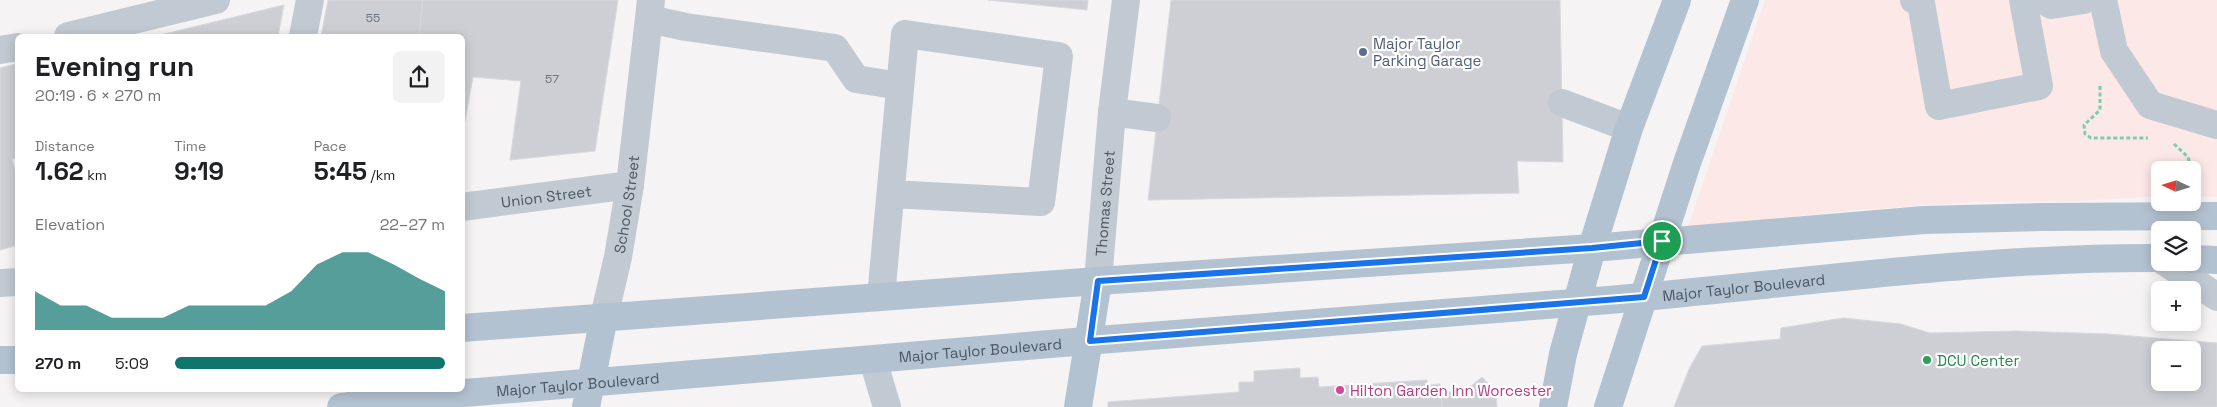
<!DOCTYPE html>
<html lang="en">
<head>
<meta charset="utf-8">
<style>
  :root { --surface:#fff; --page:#f2f2f2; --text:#202124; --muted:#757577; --accent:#0f766e }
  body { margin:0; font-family:"Space Grotesk",sans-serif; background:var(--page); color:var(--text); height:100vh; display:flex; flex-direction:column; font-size:19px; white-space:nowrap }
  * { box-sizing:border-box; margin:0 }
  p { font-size:16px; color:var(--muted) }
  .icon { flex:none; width:28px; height:28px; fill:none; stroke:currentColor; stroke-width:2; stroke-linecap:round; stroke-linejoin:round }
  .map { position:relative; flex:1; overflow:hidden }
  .sheet { position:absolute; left:15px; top:34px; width:450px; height:358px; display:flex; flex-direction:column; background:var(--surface); border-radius:8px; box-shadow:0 2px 12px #0003 }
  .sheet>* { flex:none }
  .needle { width:32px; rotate:274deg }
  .controls { position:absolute; left:2151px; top:161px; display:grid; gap:10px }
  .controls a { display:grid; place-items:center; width:50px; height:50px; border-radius:8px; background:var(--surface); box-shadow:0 2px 12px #0003; font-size:25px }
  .pin { position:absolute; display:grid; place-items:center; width:42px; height:42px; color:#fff; margin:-21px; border:2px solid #fff; border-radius:50%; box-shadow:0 1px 5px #0007 }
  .round { display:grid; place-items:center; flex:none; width:52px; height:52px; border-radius:8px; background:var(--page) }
  .overview { display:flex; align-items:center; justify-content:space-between; height:85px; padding:0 20px }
  h1 { font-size:28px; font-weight:700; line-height:38px }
  .stats { display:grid; grid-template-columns:repeat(3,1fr); gap:8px; height:85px; padding:5px 20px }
  .stats div { display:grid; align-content:center }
  .stats b { font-size:25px; font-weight:700 }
  .stats small { font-size:14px; font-weight:400 }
  .stats p { font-size:14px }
  .chart { height:140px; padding:10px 20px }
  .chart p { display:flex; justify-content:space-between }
  .chart svg { width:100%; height:90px; margin-top:5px; fill:var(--accent); opacity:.7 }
  ul { padding:0 20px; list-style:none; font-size:16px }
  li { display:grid; grid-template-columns:80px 60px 1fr; align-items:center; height:38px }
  li i { height:12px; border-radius:6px; background:var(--accent) }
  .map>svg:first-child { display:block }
  .medical { fill:#fce8e6 }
  .building { fill:#cdcfd5; stroke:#d7d9de; fill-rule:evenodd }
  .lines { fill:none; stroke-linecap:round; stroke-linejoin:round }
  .path { stroke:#7ad0a6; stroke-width:3; stroke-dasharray:4 2.5; stroke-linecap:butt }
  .minor { stroke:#c1cad2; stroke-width:28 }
  .major { stroke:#b3c2d1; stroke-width:28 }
  .route-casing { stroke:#fff; stroke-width:10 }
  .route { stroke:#1a73e8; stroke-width:6 }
  .service-dot { fill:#5c6f8a; stroke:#fff; stroke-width:2 }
  .leisure-dot { fill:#2e9e5b; stroke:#fff; stroke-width:2 }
  .hotel-dot { fill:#d1479c; stroke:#fff; stroke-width:2 }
  .labels { text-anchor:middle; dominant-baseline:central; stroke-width:4.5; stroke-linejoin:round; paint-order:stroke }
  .number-label { font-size:12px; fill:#6b747e }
  .service-label { font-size:15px; fill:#4e5e75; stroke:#fff; text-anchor:start }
  .street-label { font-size:15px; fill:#4a5661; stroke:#fff }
  .leisure-label { font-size:15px; fill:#27864d; stroke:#fff; text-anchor:start }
  .hotel-label { font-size:15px; fill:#b23c85; stroke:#fff; text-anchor:start }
</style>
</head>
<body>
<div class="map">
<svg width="2217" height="407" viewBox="0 0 2217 407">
  <rect width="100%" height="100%" fill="#f5f3f3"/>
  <path class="medical" d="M 1765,0 L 2217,0 L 2217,197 L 2193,196 L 2192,170 L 2160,170 L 2160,196 L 2077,201 L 1975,202 L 1858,210 L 1688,227 Z"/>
  <g class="building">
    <path d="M 328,0 L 423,0 L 419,36 L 321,36 Z"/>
    <path d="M 423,0 L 618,0 L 595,151 L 510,160 L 521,81 L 473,77 L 462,137 L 462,36 L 419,36 Z"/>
    <path d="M 988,0 L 1088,0 L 1087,10 Z"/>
    <path d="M 1171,0 L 1560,0 L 1563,162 L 1517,161 L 1519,193 L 1148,200 Z"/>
    <path d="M 284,5 L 278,36 L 156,36 Z"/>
    <path d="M 16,64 L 18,158 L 12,159 L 18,180 L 18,245 L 0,250 L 0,68 Z"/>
    <path d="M 1843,318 L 1901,324 L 1930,333 L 2016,331 L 2108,334 L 2217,343 L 2217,407 L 1674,407 L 1689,369 L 1702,346 L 1780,339 L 1781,328 ZM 2160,350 L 2192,350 L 2192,382 L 2160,382 Z"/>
    <path d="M 1300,368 L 1300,378 L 1318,377 L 1319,387 L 1427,380 L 1427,385 L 1440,384 L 1442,407 L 1108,407 L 1108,402 L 1239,392 L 1239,382 L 1254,382 L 1254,371 Z"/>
    <path d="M 1482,377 L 1496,392 L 1497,407 L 1442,407 L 1441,392 L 1465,391 Z"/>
  </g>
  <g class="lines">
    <g class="path">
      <path d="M 2100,86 L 2100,110 L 2084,125 L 2085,134 L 2091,138 L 2148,138"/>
      <path d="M 2174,144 L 2188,157 L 2192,174"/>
    </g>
    <g class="minor">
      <path d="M 1914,0 L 1921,3 L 1939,106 L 2039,86 L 2023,0"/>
      <path d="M 2043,0 L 2051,5 L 2084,0"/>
      <path d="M 2103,0 L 2114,51 L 2150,105 L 2217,125"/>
      <path d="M 649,19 L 686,27 L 835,48 L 856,79 L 900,86"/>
      <path d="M 68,36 L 216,0"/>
      <path d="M 303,36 L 310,0"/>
      <path d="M 0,50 L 18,47"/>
      <path d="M 1562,103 L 1629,128"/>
      <path d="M 1112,112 L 1157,118"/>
      <path id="s1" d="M 462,207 L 630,185"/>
      <path d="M 2165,262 L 2217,297"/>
      <path id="s2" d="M 1098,281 L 1112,112 L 1126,0"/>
      <path d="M 0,283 L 18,282"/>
      <path d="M 881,297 L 905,34 L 1059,56 L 1041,202 L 891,194"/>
      <path id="s3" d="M 604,317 L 618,257 L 630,185 L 651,0"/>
      <path d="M 873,360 L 887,407"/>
    </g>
    <g class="major">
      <path d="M 2192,259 L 2217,260"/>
      <path d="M 462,328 L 1098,281 L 1592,248 L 1924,220 L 2042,217 L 2217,216"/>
      <path d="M 0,360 L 18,360"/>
      <path id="s4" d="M 341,407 L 415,397 C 623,381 830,362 1038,345 C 1216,330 1394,317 1573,303 C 1768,288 1963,257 2160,258"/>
      <path d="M 586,407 L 604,317"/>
      <path d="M 1078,407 L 1098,281"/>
      <path d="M 1553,407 L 1563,354 L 1592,248 L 1629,128 L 1677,0"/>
      <path d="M 1608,407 L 1687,163 L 1745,0"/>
    </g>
  </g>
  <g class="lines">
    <defs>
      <path id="route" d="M 1662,241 L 1644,297 L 1090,341 L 1098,281 L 1592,248 Z"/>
    </defs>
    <use href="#route" class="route-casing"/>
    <use href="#route" class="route"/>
  </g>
  <circle class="service-dot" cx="1363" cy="52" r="5"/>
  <circle class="leisure-dot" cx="1927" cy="360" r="5"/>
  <circle class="hotel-dot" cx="1340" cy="390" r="5"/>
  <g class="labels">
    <g class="number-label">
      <text x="373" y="18">55</text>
      <text x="552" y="79">57</text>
    </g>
    <g class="service-label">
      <text x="1373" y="43">Major Taylor<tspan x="1373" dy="17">Parking Garage</tspan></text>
    </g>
    <g class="street-label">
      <text stroke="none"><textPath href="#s1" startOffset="85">Union Street</textPath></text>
      <text stroke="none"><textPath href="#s2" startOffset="78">Thomas Street</textPath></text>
      <text stroke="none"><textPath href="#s3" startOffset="115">School Street</textPath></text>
      <text stroke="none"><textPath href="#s4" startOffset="1408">Major Taylor Boulevard</textPath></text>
      <text stroke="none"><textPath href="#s4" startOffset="642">Major Taylor Boulevard</textPath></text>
      <text stroke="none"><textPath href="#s4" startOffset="238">Major Taylor Boulevard</textPath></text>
    </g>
    <g class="leisure-label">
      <text x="1937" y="360">DCU Center</text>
    </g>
    <g class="hotel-label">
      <text x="1350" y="390">Hilton Garden Inn Worcester</text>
    </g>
  </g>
</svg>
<div class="controls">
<a><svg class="needle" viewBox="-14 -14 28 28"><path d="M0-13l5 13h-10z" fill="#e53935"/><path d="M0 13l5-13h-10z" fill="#757577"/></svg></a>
<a><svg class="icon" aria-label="layers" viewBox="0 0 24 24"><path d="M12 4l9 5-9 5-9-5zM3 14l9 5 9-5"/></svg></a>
<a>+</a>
<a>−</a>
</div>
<div class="pin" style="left:1662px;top:241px;background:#1e9e55"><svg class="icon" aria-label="arrive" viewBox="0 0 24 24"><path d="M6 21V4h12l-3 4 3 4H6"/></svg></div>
<section class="sheet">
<div class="overview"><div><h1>Evening run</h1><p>20:19 · 6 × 270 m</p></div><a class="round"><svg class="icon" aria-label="share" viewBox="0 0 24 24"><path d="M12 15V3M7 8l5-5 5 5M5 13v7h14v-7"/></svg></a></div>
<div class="stats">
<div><p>Distance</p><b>1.62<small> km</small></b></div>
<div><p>Time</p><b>9:19</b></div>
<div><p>Pace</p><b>5:45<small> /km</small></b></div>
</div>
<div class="chart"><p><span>Elevation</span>22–27 m</p>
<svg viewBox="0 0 160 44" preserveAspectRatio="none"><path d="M0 44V25L10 32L20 32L30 38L40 38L50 38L60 32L70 32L80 32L90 32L100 25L110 12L120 6L130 6L140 12L150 19L160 25V44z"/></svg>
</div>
<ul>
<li><b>270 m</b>5:09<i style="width:100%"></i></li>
</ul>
</section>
</div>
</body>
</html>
